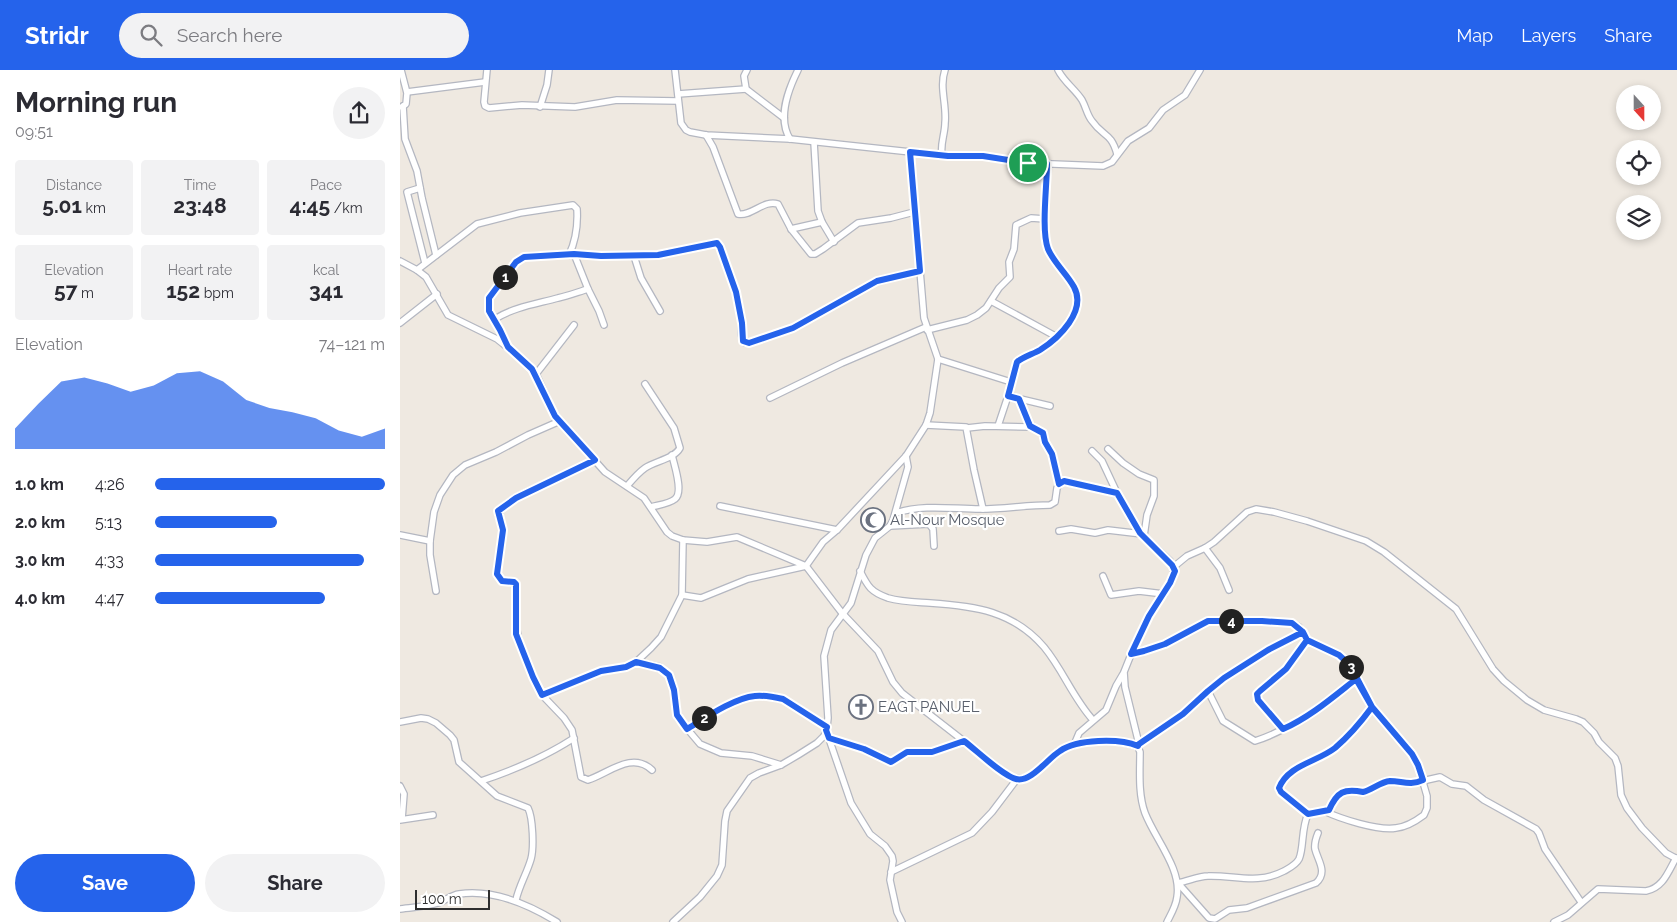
<!DOCTYPE html>
<html lang="en">
<head>
<meta charset="utf-8">
<style>
  :root { --surface:#fff; --page:#f2f2f3; --text:#2b2b33; --muted:#7c7c81; --accent:#2563eb }
  body { margin:0; font-family:Raleway,sans-serif; background:var(--page); color:var(--text); height:100vh; display:flex; flex-direction:column; font-size:19px; white-space:nowrap }
  * { box-sizing:border-box; margin:0 }
  p { font-size:16px; color:var(--muted) }
  .icon { flex:none; width:28px; height:28px; fill:none; stroke:currentColor; stroke-width:2; stroke-linecap:round; stroke-linejoin:round }
  .map { position:relative; flex:1; overflow:hidden }
  .details { display:flex; flex-direction:column; background:var(--surface); width:400px }
  .details>* { flex:none }
  .needle { width:32px; rotate:159deg }
  .tools { position:absolute; left:1216px; top:15px; display:grid; gap:10px }
  .tools a { display:grid; place-items:center; width:45px; height:45px; border-radius:50%; background:var(--surface); box-shadow:0 2px 8px #0003; font-size:25px }
  .scale { position:absolute; left:15px; bottom:12px; width:75px; box-sizing:border-box; padding-left:5px; border:2px solid #2e2e2e; border-top:0; font-size:14px; line-height:18px; white-space:nowrap; color:#2e2e2e; -webkit-text-stroke:4px #fff; paint-order:stroke }
  .pin { position:absolute; display:grid; place-items:center; width:42px; height:42px; color:#fff; margin:-21px; border:2px solid #fff; border-radius:50%; box-shadow:0 1px 5px #0007 }
  .km { position:absolute; width:25px; height:25px; margin:-12px; border-radius:50%; background:#222; color:#fff; font-size:14px; line-height:25px; text-align:center }
  .round { display:grid; place-items:center; flex:none; width:52px; height:52px; border-radius:26px; background:var(--page) }
  .headline { display:flex; align-items:center; justify-content:space-between; height:85px; padding:0 15px }
  h1 { font-size:28px; font-weight:700; line-height:38px }
  .metrics { display:grid; grid-template-columns:repeat(3,1fr); gap:8px; height:85px; padding:5px 15px }
  .metrics div { display:grid; align-content:center; border-radius:5px; background:var(--page); text-align:center }
  .metrics b { font-size:21px; font-weight:700 }
  .metrics small { font-size:14px; font-weight:400 }
  .metrics p { font-size:14px }
  .chart { height:140px; padding:10px 15px }
  .chart p { display:flex; justify-content:space-between }
  .chart svg { width:100%; height:90px; margin-top:5px; fill:var(--accent); opacity:.7 }
  .button { display:flex; gap:10px; margin-top:auto; padding:10px 15px }
  .button a { flex:1; height:58px; border-radius:30px; background:var(--accent); color:#fff; font-size:20px; font-weight:700; line-height:58px; text-align:center }
  .button a+a { background:var(--page); color:var(--text) }
  ul { padding:0 15px; list-style:none; font-size:16px }
  li { display:grid; grid-template-columns:80px 60px 1fr; align-items:center; height:38px }
  li i { height:12px; border-radius:6px; background:var(--accent) }
  header { display:flex; align-items:center; gap:30px; box-sizing:border-box; height:70px; padding:0 25px; background:var(--accent); color:#fff }
  header strong { font-size:24px }
  nav { display:flex; gap:28px; margin-inline-start:auto; font-size:18px }
  .search { width:350px; height:45px; background:var(--page); display:flex; align-items:center; gap:12px; box-sizing:border-box; padding:0 18px; border-radius:28px; color:var(--muted); font-size:19px }
  main { display:flex; flex:1; min-height:0 }
  .map>svg:first-child { display:block }
  .lines { fill:none; stroke-linecap:round; stroke-linejoin:round }
  .minor-casing { stroke:#b4b7c1; stroke-width:8 }
  .minor { stroke:#fff; stroke-width:5.5 }
  .route-casing { stroke:#fff; stroke-width:10 }
  .route { stroke:#2563eb; stroke-width:6 }
  .labels { text-anchor:middle; dominant-baseline:central; stroke-width:4.5; stroke-linejoin:round; paint-order:stroke }
  .worship-label { font-size:15px; fill:#5b616d; stroke:#fff; text-anchor:start }
</style>
</head>
<body>
<header>
<strong>Stridr</strong>
<div class="search"><svg class="icon" aria-label="search" viewBox="0 0 24 24"><circle cx="10" cy="10" r="6"/><path d="M15 15l6 6"/></svg>Search here</div>
<nav><a>Map</a><a>Layers</a><a>Share</a></nav>
</header>
<main>
<section class="details">
<div class="headline"><div><h1>Morning run</h1><p>09:51</p></div><a class="round"><svg class="icon" aria-label="share" viewBox="0 0 24 24"><path d="M12 15V3M7 8l5-5 5 5M5 13v7h14v-7"/></svg></a></div>
<div class="metrics">
<div><p>Distance</p><b>5.01<small> km</small></b></div>
<div><p>Time</p><b>23:48</b></div>
<div><p>Pace</p><b>4:45<small> /km</small></b></div>
</div>
<div class="metrics">
<div><p>Elevation</p><b>57<small> m</small></b></div>
<div><p>Heart rate</p><b>152<small> bpm</small></b></div>
<div><p>kcal</p><b>341</b></div>
</div>
<div class="chart"><p><span>Elevation</span>74–121 m</p>
<svg viewBox="0 0 160 44" preserveAspectRatio="none"><path d="M0 44V34L10 22L20 11L30 9L40 12L50 16L60 13L70 7L80 6L90 11L100 20L110 24L120 26L130 29L140 35L150 38L160 34V44z"/></svg>
</div>
<ul>
<li><b>1.0 km</b>4:26<i style="width:100%"></i></li>
<li><b>2.0 km</b>5:13<i style="width:53%"></i></li>
<li><b>3.0 km</b>4:33<i style="width:91%"></i></li>
<li><b>4.0 km</b>4:47<i style="width:74%"></i></li>
</ul>
<div class="button"><a>Save</a><a>Share</a></div>
</section>
<div class="map">
<svg width="1277" height="852" viewBox="0 0 1277 852">
  <rect width="100%" height="100%" fill="#efe9e1"/>
  <g class="lines">
    <defs>
      <g id="minor">
        <path d="M 1,0 L 7,23 L 6,34 L 2,37"/>
        <path d="M 87,0 L 84,32 L 85,36 L 89,38 L 122,35 L 175,37 L 217,30 L 278,31"/>
        <path d="M 275,0 L 281,53 L 286,60 L 290,62 L 306,65 L 390,69 L 548,86 L 583,86 L 628,93 L 703,96 L 712,92 L 728,71 L 749,58 L 763,40 L 785,25 L 800,0"/>
        <path d="M 347,0 L 344,6 L 346,19 L 384,48"/>
        <path d="M 658,0 C 664,12 675,19 682,30 C 686,37 687,45 692,51 C 703,67 711,62 717,84"/>
        <path d="M 7,22 L 85,12"/>
        <path d="M 278,24 L 346,19"/>
        <path d="M 3,36 L 5,69 L 17,101 L 22,128 L 36,185"/>
        <path d="M 140,37 L 147,15 L 149,0"/>
        <path d="M 306,65 L 313,77 L 338,144 C 351,147 364,129 378,134 L 391,159 L 411,184 L 415,184 L 423,179 L 458,153 L 491,148 L 514,142"/>
        <path d="M 390,69 C 377,48 388,20 398,0"/>
        <path d="M 414,72 L 418,141 L 422,152 L 434,172"/>
        <path d="M 542,85 C 540,74 545,64 545,53 C 547,35 539,17 545,0"/>
        <path d="M 20,118 L 7,122 L 25,193"/>
        <path d="M 391,159 L 422,152"/>
        <path d="M 174,184 L 188,219 L 199,241 L 204,255"/>
        <path d="M 234,186 L 241,208 L 260,241"/>
        <path d="M 0,191 L 17,200 L 26,207 L 48,245 L 97,269 L 128,294 L 136,304 L 155,346 L 205,402 L 244,428 L 267,462 L 272,466 L 283,470 L 307,472 L 337,467 L 406,496 L 442,543 L 478,581 L 493,612 L 502,623 L 610,707 C 634,715 643,690 662,679 C 680,670 719,668 738,677 L 740,682 C 740,701 738,724 745,743 C 755,769 782,799 777,827 C 776,836 771,844 767,852"/>
        <path d="M 17,200 L 77,154 L 120,143 L 173,135 L 177,139 C 178,155 176,170 169,185"/>
        <path d="M 591,231 L 657,267"/>
        <path d="M 95,249 C 114,237 136,234 158,228 C 168,226 178,222 188,219"/>
        <path d="M 0,253 L 37,224"/>
        <path d="M 527,260 L 567,250 L 577,245 L 586,238 L 599,218 L 610,207 L 609,192 L 614,179 L 616,155 L 631,148 L 645,149"/>
        <path d="M 108,277 L 100,259 L 89,241 L 88,231 L 91,224 L 116,192 L 121,188 L 127,186 L 174,184 L 201,186 L 258,185 L 317,173 L 320,177 C 329,200 337,222 341,246 C 342,254 339,267 345,273 L 349,273 L 393,258 L 477,211 L 520,201"/>
        <path d="M 538,289 L 611,312"/>
        <path d="M 136,304 L 174,255"/>
        <path d="M 608,326 L 650,336"/>
        <path d="M 370,328 L 442,293 L 526,257"/>
        <path d="M 619,329 L 630,356 L 643,363 L 645,372 L 652,384 L 659,414"/>
        <path d="M 526,355 L 566,357 L 574,400 L 583,439"/>
        <path d="M 598,356 L 608,326 L 617,292 C 624,287 633,284 641,280 C 659,268 687,241 674,217 C 667,204 654,193 648,179 C 641,162 647,115 647,94"/>
        <path d="M 567,358 L 585,356 L 631,357"/>
        <path d="M 708,379 L 723,393 L 739,404 L 754,410 L 754,426 L 747,445 L 744,466"/>
        <path d="M 692,381 L 702,391 L 717,423 L 740,463 L 770,491 L 775,501"/>
        <path d="M 195,390 L 116,427 L 100,439 L 98,444 L 103,460 L 97,504 L 102,511 L 114,512 L 116,514 L 116,555 L 119,572 L 133,607 L 142,625 L 164,648 L 172,660 L 181,707 L 188,710 C 209,703 232,681 252,700"/>
        <path d="M 227,416 C 233,409 238,403 245,398 C 255,391 274,389 280,378 L 274,358 L 245,314"/>
        <path d="M 320,436 L 437,460"/>
        <path d="M 251,437 C 258,435 269,434 275,429 C 284,422 274,395 272,385"/>
        <path d="M 496,443 C 524,434 552,439 580,439 C 604,439 627,435 650,435 L 655,432 L 657,418 L 661,411 L 717,423"/>
        <path d="M 490,456 L 529,454 L 533,459 L 534,476"/>
        <path d="M 659,461 L 671,459 L 695,463 L 708,460 L 742,464"/>
        <path d="M 0,465 L 30,471"/>
        <path d="M 805,478 L 820,498 L 829,520"/>
        <path d="M 460,501 C 468,517 471,522 488,528 C 502,532 516,532 530,533 C 575,536 613,541 644,577 C 663,600 673,628 693,650"/>
        <path d="M 703,506 L 711,525 L 739,521 L 764,524"/>
        <path d="M 36,521 L 30,485 L 30,471 L 34,442 L 40,425 L 53,405 L 65,395 L 96,382 L 128,365 L 160,351"/>
        <path d="M 282,525 L 301,528 L 348,509 L 406,496 L 423,472 L 437,460 L 506,386 L 526,355 L 530,343 L 538,289 L 524,248 L 510,82"/>
        <path d="M 731,583 L 743,581 L 765,574 L 807,551 L 863,551 L 892,553 L 899,557 L 907,570 L 939,585 L 950,595 L 971,637 L 1012,684 L 1018,695 L 1027,726 L 1027,738 L 1024,745 C 1016,751 1006,757 996,758 C 978,761 941,749 924,741"/>
        <path d="M 236,592 L 260,597 L 269,605 L 274,621 L 278,648 L 300,674 L 321,683 L 352,686 L 381,695"/>
        <path d="M 808,621 L 823,651 L 855,671 C 895,658 923,634 956,609"/>
        <path d="M 142,625 L 201,601 L 227,597 L 236,592 L 251,578 L 261,567 L 282,525 L 283,470"/>
        <path d="M 0,652 L 21,648 L 28,649 L 36,653 L 50,665 L 54,670 L 59,692 L 97,726 L 128,738 C 133,748 134,778 131,789 C 127,803 119,816 116,830"/>
        <path d="M 287,659 C 314,643 351,614 384,630 C 399,637 413,648 427,657"/>
        <path d="M 883,659 L 858,630 L 857,624 L 886,599 L 907,570"/>
        <path d="M 426,660 L 451,733 L 470,764 L 485,776 L 492,786 L 493,791 L 490,810 L 497,842 L 502,852"/>
        <path d="M 429,668 L 464,679 L 491,692 L 507,682 L 532,682 L 564,671"/>
        <path d="M 739,674 L 783,644 L 824,608 L 868,580 L 903,562"/>
        <path d="M 674,675 L 679,663 L 706,640 L 716,616 L 723,604"/>
        <path d="M 738,677 L 738,670 L 725,617 L 724,602 L 736,572 L 749,546 L 770,513 L 776,495 L 787,486 L 805,478 L 814,472 L 847,442 L 856,439 L 874,442 L 907,451 L 966,471 L 984,482 L 1056,539 L 1093,599 L 1104,611 L 1127,630 L 1144,640 L 1176,649 L 1183,652 L 1194,663 L 1199,672 L 1215,688 L 1218,696 L 1221,725 L 1227,738 L 1242,758 L 1266,783 L 1277,789"/>
        <path d="M 81,711 C 114,700 145,687 174,668"/>
        <path d="M 0,716 L 4,724 L 2,749"/>
        <path d="M 908,744 L 879,720 C 883,696 919,692 936,677 C 950,666 961,652 971,637"/>
        <path d="M 0,750 L 33,745"/>
        <path d="M 918,763 C 916,768 914,773 915,779 C 918,791 928,802 916,813 L 847,838 L 829,840 L 815,849 L 809,848 L 778,813 C 788,811 799,806 808,806 C 835,805 857,815 884,801 C 889,798 896,795 899,789 C 904,778 901,759 908,744 L 929,740 C 937,722 945,717 963,723 L 984,713 L 990,711 L 1009,714 L 1040,707 L 1052,714 L 1066,716 L 1084,730 L 1136,759 L 1139,763 L 1145,779 L 1181,832"/>
        <path d="M 491,802 L 572,763 L 592,742 L 617,709"/>
        <path d="M 0,839 C 12,837 26,837 38,833 C 45,831 51,825 59,824 C 94,819 128,834 157,852"/>
        <path d="M 273,852 L 300,827 L 317,806 L 322,795 L 325,751 L 327,741 L 350,708 L 359,703 L 381,695 L 398,685 L 417,673 L 424,666 L 427,657 L 428,648 L 424,586 L 431,560 L 451,533 L 466,485 L 475,468 L 490,456 L 493,450 L 508,397 L 506,386"/>
        <path d="M 1154,852 L 1168,845 L 1198,819 L 1246,821 C 1263,818 1268,802 1276,788"/>
      </g>
    </defs>
    <use href="#minor" class="minor-casing"/>
    <use href="#minor" class="minor"/>
  </g>
  <g class="lines">
    <defs>
      <path id="route" d="M 628,93 L 583,86 L 548,86 L 510,82 L 520,201 L 477,211 L 393,258 L 349,273 L 343,271 L 342,253 L 336,222 L 320,177 L 317,173 L 258,185 L 201,186 L 174,184 L 124,187 L 116,192 L 89,228 L 89,241 L 100,260 L 108,277 L 132,299 L 155,346 L 195,390 L 116,428 L 98,441 L 103,460 L 97,504 L 102,511 L 114,512 L 116,514 L 116,564 L 133,607 L 142,625 L 201,601 L 226,597 L 236,592 L 260,598 L 269,605 L 274,620 L 277,645 L 287,659 C 305,648 334,628 355,626 C 364,625 374,627 383,629 L 427,657 L 426,660 L 429,668 L 464,679 L 491,692 L 507,682 L 532,682 L 564,671 C 576,680 603,706 616,709 C 631,713 648,688 660,681 C 677,669 719,668 738,676 L 739,674 L 783,644 L 808,621 L 824,608 L 868,580 L 903,562 L 907,570 L 939,585 L 950,595 L 972,637 L 1012,684 L 1018,695 L 1023,710 C 1010,716 1002,711 990,711 C 980,712 972,720 963,722 C 944,718 937,722 929,740 L 908,744 L 881,722 L 879,718 C 888,695 917,692 935,678 C 949,666 961,652 972,637 L 956,609 C 933,627 910,647 883,659 L 858,630 L 857,624 L 860,621 L 886,599 L 907,570 L 903,562 L 892,553 L 862,551 L 808,551 L 765,574 L 744,581 L 731,584 L 749,546 L 770,513 L 775,501 L 772,495 L 740,463 L 717,423 L 664,411 L 659,414 L 652,384 L 645,372 L 643,363 L 630,356 L 619,329 L 608,326 L 617,292 C 623,287 633,284 640,280 C 659,268 687,241 674,217 C 667,204 654,193 648,179 C 641,160 647,116 647,94 L 628,93"/>
    </defs>
    <use href="#route" class="route-casing"/>
    <use href="#route" class="route"/>
  </g>
  <defs>
    <symbol id="mosque-ring" viewBox="-11 -11 22 22"><circle r="9.5" fill="#fff" stroke="#6b7280" stroke-width="1.5"/><path d="M3.5-4.9A6 6 0 1 0 3.5 4.9A5 5 0 1 1 3.5-4.9Z" fill="#6b7280"/></symbol>
    <symbol id="church-ring" viewBox="-11 -11 22 22"><circle r="9.5" fill="#fff" stroke="#6b7280" stroke-width="1.5"/><path d="M-1.2-6h2.4v3.5h3.3v2.4h-3.3V6h-2.4V-.1h-3.3v-2.4h3.3Z" fill="#6b7280"/></symbol>
  </defs>
  <g fill-rule="evenodd">
    <use href="#mosque-ring" x="459" y="436" width="28" height="28"/>
    <use href="#church-ring" x="447" y="623" width="28" height="28"/>
  </g>
  <g class="labels">
    <g class="worship-label">
      <text x="490" y="450">Al-Nour Mosque</text>
      <text x="478" y="637">EAGT PANUEL</text>
    </g>
  </g>
</svg>
<div class="tools">
<a><svg class="needle" viewBox="-14 -14 28 28"><path d="M0-13l5 13h-10z" fill="#e53935"/><path d="M0 13l5-13h-10z" fill="#7c7c81"/></svg></a>
<a><svg class="icon" aria-label="locate" viewBox="0 0 24 24"><circle cx="12" cy="12" r="6"/><path d="M12 2v4M12 18v4M2 12h4M18 12h4"/></svg></a>
<a><svg class="icon" aria-label="layers" viewBox="0 0 24 24"><path d="M12 4l9 5-9 5-9-5zM3 14l9 5 9-5"/></svg></a>
</div>
<div class="scale">100 m</div>
<div class="pin" style="left:628px;top:93px;background:#1e9e55"><svg class="icon" aria-label="arrive" viewBox="0 0 24 24"><path d="M6 21V4h12l-3 4 3 4H6"/></svg></div>
<b class="km" style="left:105px;top:207px">1</b>
<b class="km" style="left:304px;top:648px">2</b>
<b class="km" style="left:951px;top:597px">3</b>
<b class="km" style="left:831px;top:551px">4</b>
</div>
</main>
</body>
</html>
